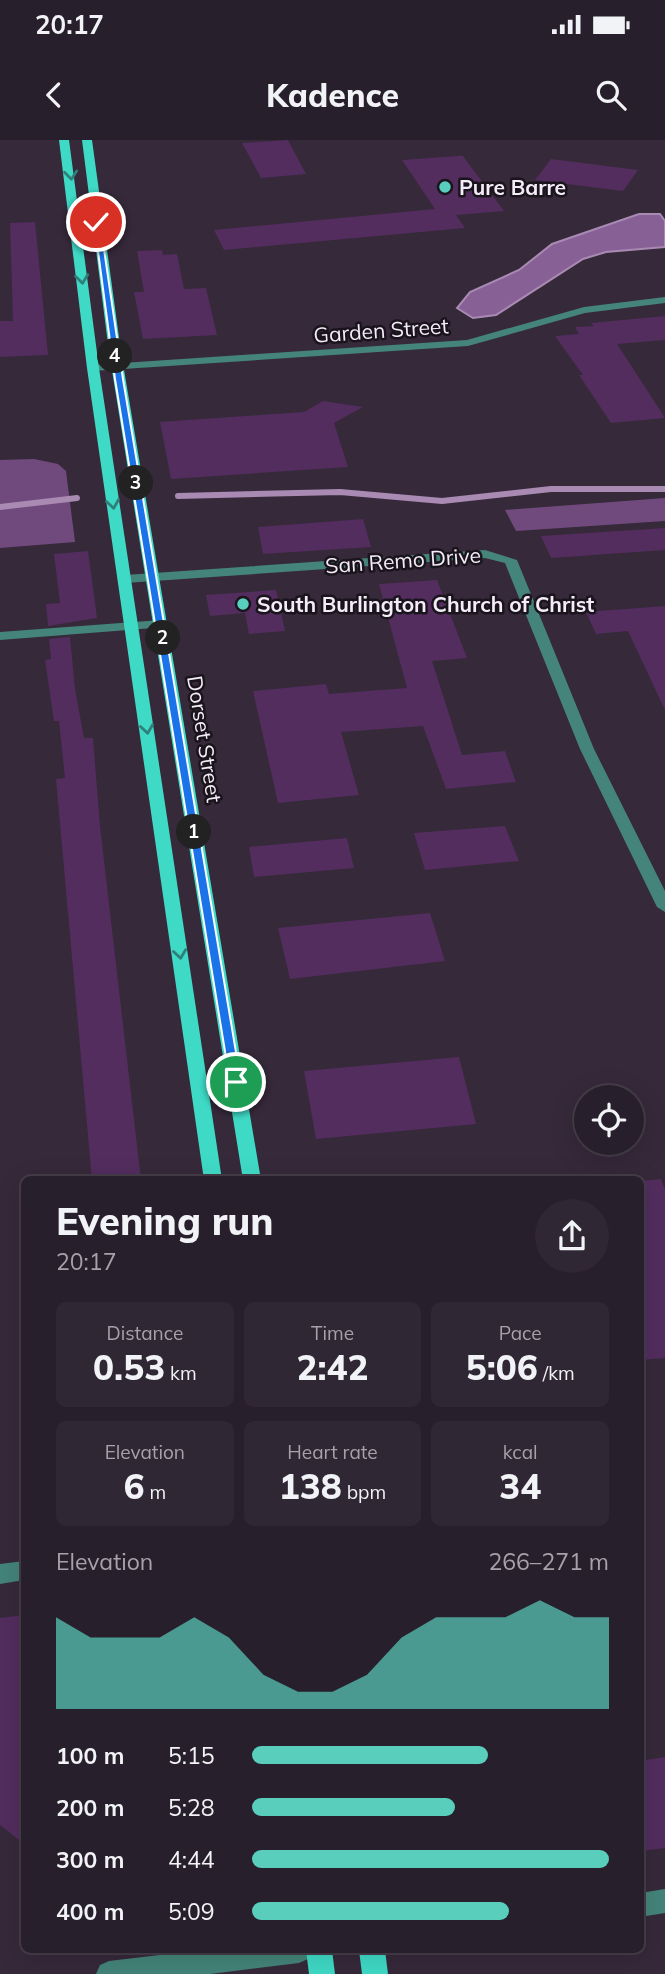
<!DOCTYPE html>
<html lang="en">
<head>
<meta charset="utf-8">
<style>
  :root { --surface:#281f2c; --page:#302734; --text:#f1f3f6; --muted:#a5a2a9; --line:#443d48; --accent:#5acebd }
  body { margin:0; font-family:Mulish,sans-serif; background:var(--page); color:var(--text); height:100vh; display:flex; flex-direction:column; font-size:26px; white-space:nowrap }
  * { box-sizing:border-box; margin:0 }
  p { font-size:23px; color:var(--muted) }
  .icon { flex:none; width:38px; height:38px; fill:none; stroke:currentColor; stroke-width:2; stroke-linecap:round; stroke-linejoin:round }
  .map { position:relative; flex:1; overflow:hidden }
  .details { position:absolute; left:21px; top:1036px; width:623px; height:777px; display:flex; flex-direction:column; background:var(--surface); border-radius:10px; box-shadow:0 7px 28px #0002,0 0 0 2px var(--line) }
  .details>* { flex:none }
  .controls { position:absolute; left:574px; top:945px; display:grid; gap:14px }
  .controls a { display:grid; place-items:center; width:70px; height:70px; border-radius:50%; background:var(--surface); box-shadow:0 7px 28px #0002,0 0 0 2px var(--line); font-size:35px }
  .pin { position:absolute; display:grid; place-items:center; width:60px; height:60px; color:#fff; margin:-30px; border:4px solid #fff; border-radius:50%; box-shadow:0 2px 7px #0007 }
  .km { position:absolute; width:35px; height:35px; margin:-18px; border-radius:50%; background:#222; color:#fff; font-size:19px; line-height:35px; text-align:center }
  .round { display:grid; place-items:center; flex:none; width:74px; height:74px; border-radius:37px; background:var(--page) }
  .summary { display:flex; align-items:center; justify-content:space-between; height:119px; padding:0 35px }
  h1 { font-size:38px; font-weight:800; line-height:52px }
  .metrics { display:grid; grid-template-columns:repeat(3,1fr); gap:10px; height:119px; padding:7px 35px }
  .metrics div { display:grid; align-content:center; border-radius:10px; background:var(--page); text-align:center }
  .metrics b { font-size:35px; font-weight:800 }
  .metrics small { font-size:19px; font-weight:400 }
  .metrics p { font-size:19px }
  .chart { height:196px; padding:14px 35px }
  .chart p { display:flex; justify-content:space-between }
  .chart svg { width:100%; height:126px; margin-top:7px; fill:var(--accent); opacity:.7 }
  ul { padding:0 35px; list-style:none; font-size:23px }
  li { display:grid; grid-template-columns:112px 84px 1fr; align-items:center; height:52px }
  li i { height:18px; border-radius:9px; background:var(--accent) }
  .status { display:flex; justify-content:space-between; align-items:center; height:49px; padding:0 35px; background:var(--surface); direction:ltr }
  .status svg { height:19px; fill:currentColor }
  header { display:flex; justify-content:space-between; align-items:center; height:91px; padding:0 35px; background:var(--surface); font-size:32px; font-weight:800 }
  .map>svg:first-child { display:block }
  .forest { fill:#704a7d }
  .water { fill:#876096; stroke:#a88ab3; stroke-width:2 }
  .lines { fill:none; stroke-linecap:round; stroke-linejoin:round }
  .stream { stroke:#a88ab3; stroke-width:6 }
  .building { fill:#522d5e }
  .minor { fill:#44847a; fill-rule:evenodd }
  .major { fill:#3fdac6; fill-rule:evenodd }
  .oneway { stroke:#2e817a }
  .route { fill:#1a73e8; stroke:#fff; stroke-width:2 }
  .poi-dot { fill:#5acebd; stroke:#1a141c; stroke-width:2.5 }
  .labels { text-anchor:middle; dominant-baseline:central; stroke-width:5; stroke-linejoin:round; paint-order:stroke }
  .far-poi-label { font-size:21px; font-weight:bold; fill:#f4ecf8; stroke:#1a141c; text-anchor:start }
  .far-street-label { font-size:21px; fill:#f4ecf8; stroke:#1a141c }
</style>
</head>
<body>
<div class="status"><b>20:17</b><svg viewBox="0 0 49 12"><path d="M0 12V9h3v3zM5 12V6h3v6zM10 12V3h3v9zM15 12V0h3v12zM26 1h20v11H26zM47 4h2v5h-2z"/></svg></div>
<header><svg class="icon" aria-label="back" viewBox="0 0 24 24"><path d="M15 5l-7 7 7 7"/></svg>Kadence<svg class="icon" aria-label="search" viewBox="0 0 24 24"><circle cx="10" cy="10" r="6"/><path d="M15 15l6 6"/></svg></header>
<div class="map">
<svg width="665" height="1834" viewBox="0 0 665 1834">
  <rect width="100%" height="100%" fill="#36293a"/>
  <g class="forest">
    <path d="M 34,319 L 58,324 L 66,331 L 75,402 L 0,408 L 0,320 Z"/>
    <path d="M 665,358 L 665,381 L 516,391 L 505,370 Z"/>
  </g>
  <path class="water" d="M 639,74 L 660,74 L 665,81 L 665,107 L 606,112 L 583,119 L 496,175 L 473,178 L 457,168 L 470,152 L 519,130 L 552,104 Z"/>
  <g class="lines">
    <g class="stream">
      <path d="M 178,356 L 340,352 L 442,361 L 551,349 L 665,349"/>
      <path d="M 0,367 L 77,358"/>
    </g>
  </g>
  <g class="building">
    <path d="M 288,0 L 306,34 L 261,38 L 242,3 Z"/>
    <path d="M 458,16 L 463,16 L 504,71 L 456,75 L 465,88 L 224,110 L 214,90 L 435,69 L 402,20 Z"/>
    <path d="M 551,19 L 638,30 L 623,51 L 535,40 Z"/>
    <path d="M 35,82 L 48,215 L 0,217 L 0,181 L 13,181 L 10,83 Z"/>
    <path d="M 162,110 L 163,115 L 177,114 L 184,149 L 206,148 L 217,195 L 143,199 L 134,152 L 144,152 L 137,111 Z"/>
    <path d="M 665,176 L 665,200 L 617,204 L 665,278 L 611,283 L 579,235 L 583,235 L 555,196 L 579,194 L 575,187 L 594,186 L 591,183 Z"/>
    <path d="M 323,261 L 363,267 L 334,283 L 348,327 L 171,339 L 160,282 L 304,272 Z"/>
    <path d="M 363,379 L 371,407 L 263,414 L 258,387 Z"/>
    <path d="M 665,388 L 665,410 L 551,418 L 541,396 Z"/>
    <path d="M 88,411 L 97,478 L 48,486 L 46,464 L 60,463 L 54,414 Z"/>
    <path d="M 437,440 L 467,518 L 432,521 L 462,615 L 505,611 L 516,642 L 446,649 L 423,586 L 341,592 L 359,655 L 278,663 L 253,551 L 326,544 L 329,554 L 407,548 L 379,444 Z"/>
    <path d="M 276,450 L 285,491 L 249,494 L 245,473 L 210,476 L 206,455 Z"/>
    <path d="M 665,466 L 665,570 L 628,491 L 596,494 L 586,472 Z"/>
    <path d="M 70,497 L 75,549 L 84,598 L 93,598 L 100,686 L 141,1040 L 92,1040 L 56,639 L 65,638 L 59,581 L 54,581 L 45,520 L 51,519 L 49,499 Z"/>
    <path d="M 505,686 L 519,721 L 425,730 L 414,693 Z"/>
    <path d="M 347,698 L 354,728 L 254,737 L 249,707 Z"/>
    <path d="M 430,773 L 445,821 L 290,839 L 278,788 Z"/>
    <path d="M 459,917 L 476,984 L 316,999 L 304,931 Z"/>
    <path d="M 661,1039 L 665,1050 L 665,1218 L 640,1220 L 640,1041 Z"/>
    <path d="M 24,1475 L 24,1704 L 0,1685 L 0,1478 Z"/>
    <path d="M 665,1617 L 665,1708 L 640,1711 L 640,1621 Z"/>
  </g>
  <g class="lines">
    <g class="minor">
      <path d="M 665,157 L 665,163 L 585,173 L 468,206 L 93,231 L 87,228 L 93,225 L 467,200 L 584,167 Z"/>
      <path d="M 485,410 L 517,420 L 594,609 L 665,751 L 665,772 L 657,767 L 580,609 L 505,423 L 485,418 L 125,443 L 118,439 L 125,435 Z"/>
      <path d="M 161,480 L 168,484 L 166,487 L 0,500 L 0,492 Z"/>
      <path d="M 24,1421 L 24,1440 L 0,1444 L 0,1424 Z"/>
      <path d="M 665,1749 L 665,1773 L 640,1777 L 640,1753 Z"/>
      <path d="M 202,1810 L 312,1810 L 308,1819 L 299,1823 L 210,1834 L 96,1834 L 100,1825 L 109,1821 Z"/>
    </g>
    <g class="major">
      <path d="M 59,0 L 69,0 L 99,228 L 222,1040 L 204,1040 L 87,228 Z"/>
      <path d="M 82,0 L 92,0 L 121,212 L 261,1040 L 243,1040 L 109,212 Z"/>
      <path d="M 306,1810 L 332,1810 L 335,1834 L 309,1834 Z"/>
      <path d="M 359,1810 L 385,1810 L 388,1834 L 362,1834 Z"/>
    </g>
  </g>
  <defs><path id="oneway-chevron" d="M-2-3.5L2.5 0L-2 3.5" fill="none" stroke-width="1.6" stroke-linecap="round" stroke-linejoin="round" transform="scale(1.75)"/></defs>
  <g class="oneway">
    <use href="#oneway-chevron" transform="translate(71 35) rotate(84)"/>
    <use href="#oneway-chevron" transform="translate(82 139) rotate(83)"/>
    <use href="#oneway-chevron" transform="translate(113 364) rotate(81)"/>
    <use href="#oneway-chevron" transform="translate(147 589) rotate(82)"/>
    <use href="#oneway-chevron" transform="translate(180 814) rotate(82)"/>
  </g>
  <path class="route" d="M 94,81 L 100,82 L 123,239 L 241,942 L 236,946 L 230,942 L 115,239 Z"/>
  <g class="poi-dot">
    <circle cx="445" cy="47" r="7"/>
    <circle cx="243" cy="464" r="7"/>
  </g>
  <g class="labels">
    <g class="far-poi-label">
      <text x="459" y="47">Pure Barre</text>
      <text x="257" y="464">South Burlington Church of Christ</text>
    </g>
    <g class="far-street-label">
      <text transform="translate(381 190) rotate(-4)">Garden Street</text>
      <text transform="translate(403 420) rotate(-4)">San Remo Drive</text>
      <text transform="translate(205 599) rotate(81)">Dorset Street</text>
    </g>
  </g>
</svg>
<div class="controls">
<a><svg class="icon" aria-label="locate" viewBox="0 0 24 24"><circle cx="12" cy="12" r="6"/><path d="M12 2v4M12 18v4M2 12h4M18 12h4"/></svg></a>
</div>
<div class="pin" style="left:236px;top:942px;background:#1e9e55"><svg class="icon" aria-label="arrive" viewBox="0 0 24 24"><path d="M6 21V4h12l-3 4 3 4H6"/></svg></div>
<div class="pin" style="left:96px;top:82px;background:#d93025"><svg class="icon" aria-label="check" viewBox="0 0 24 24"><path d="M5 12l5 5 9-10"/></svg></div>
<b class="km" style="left:194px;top:692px">1</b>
<b class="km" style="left:163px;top:498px">2</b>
<b class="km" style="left:136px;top:343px">3</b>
<b class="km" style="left:115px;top:216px">4</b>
<section class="details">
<div class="summary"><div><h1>Evening run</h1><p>20:17</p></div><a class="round"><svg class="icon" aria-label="share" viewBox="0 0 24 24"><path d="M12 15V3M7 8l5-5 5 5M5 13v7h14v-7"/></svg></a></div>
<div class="metrics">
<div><p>Distance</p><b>0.53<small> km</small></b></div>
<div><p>Time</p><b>2:42</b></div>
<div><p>Pace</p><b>5:06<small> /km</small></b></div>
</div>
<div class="metrics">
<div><p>Elevation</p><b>6<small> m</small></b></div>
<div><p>Heart rate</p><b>138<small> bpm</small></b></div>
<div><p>kcal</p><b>34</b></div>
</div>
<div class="chart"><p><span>Elevation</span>266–271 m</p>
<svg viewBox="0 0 160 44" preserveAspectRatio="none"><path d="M0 44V12L10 19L20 19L30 19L40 12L50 19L60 32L70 38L80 38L90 32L100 19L110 12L120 12L130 12L140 6L150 12L160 12V44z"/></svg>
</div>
<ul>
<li><b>100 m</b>5:15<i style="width:66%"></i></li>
<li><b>200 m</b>5:28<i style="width:57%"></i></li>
<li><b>300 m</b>4:44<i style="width:100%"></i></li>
<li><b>400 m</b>5:09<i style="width:72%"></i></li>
</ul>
</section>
</div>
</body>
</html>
